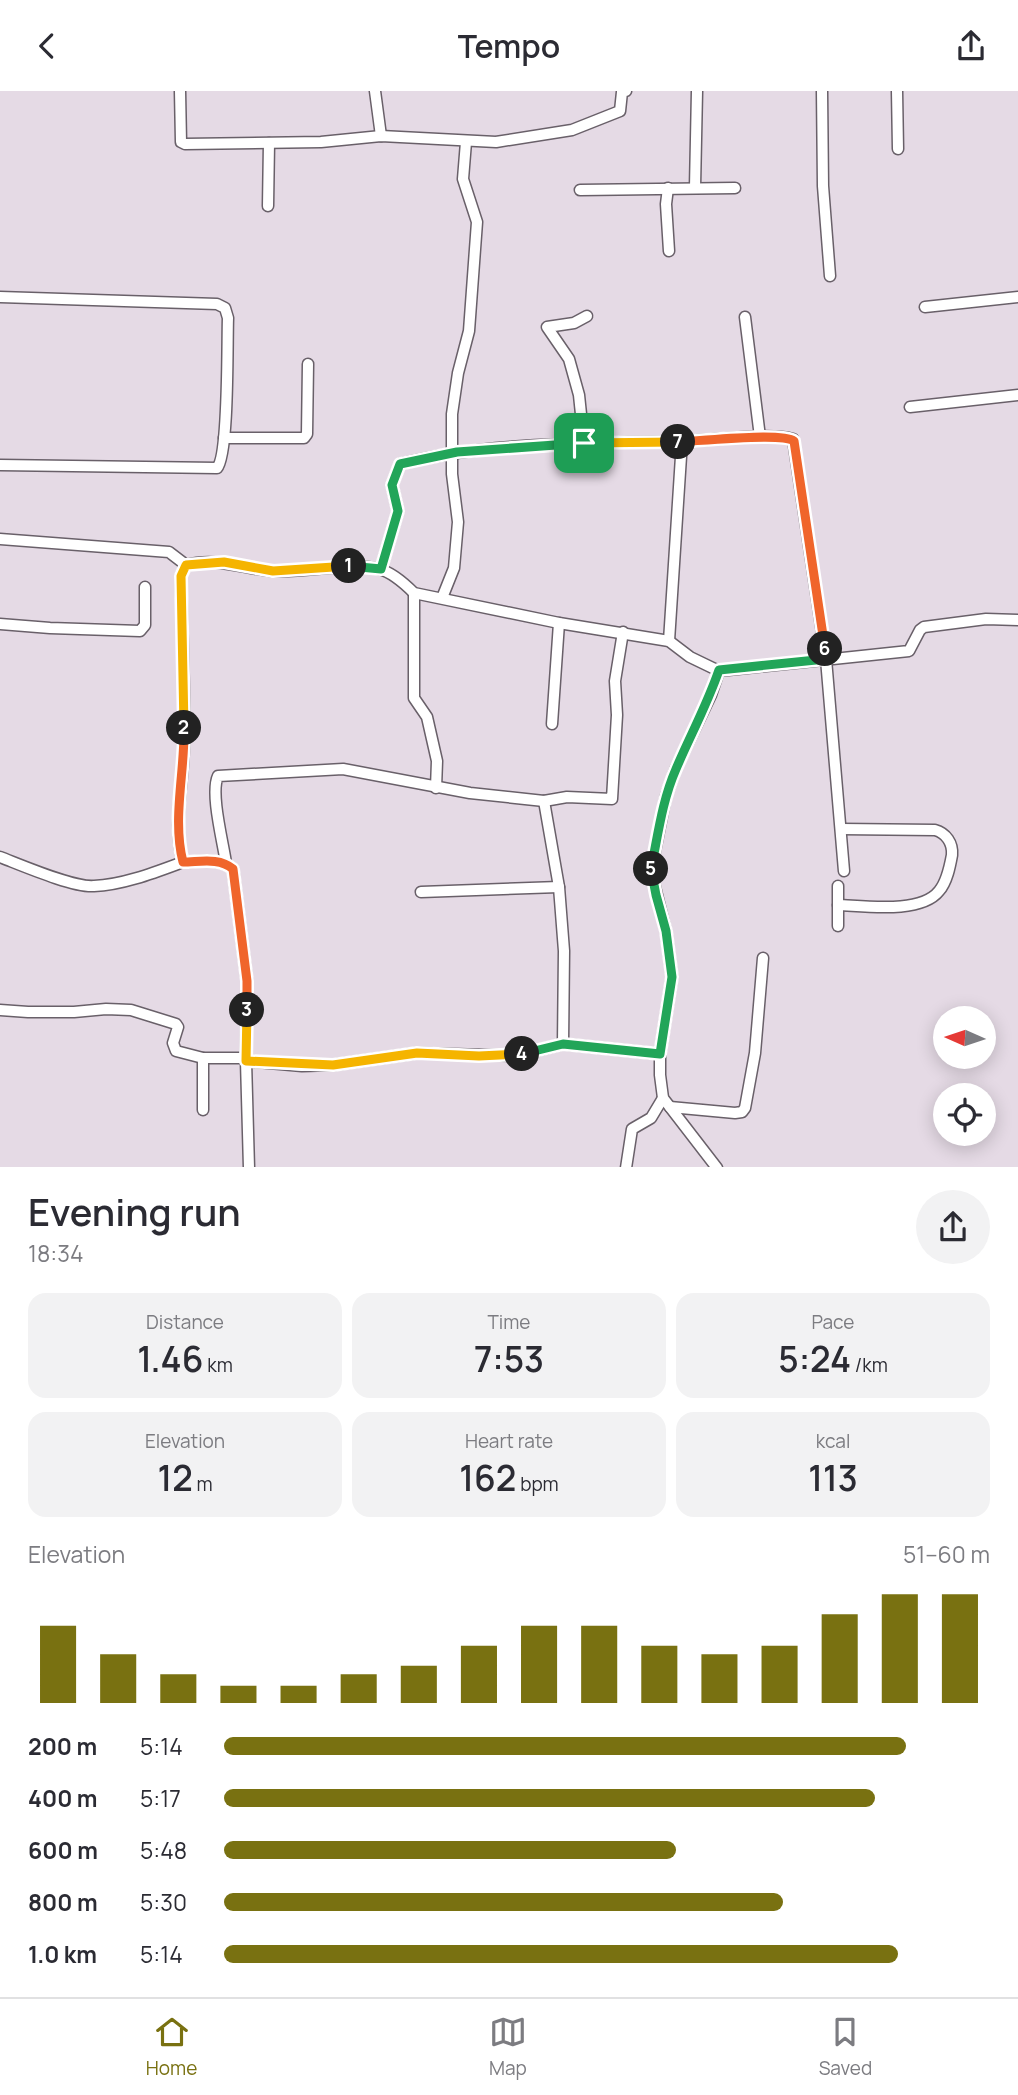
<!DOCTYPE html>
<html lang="en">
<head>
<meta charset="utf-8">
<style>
  :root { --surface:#fff; --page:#f2f2f3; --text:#2b2b33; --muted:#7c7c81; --line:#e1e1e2; --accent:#797111 }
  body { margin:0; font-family:Manrope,sans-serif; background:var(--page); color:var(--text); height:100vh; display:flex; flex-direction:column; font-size:26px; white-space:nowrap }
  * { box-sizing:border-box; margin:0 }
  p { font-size:23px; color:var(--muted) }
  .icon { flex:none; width:38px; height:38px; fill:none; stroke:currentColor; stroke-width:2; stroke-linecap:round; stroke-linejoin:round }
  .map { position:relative; height:1076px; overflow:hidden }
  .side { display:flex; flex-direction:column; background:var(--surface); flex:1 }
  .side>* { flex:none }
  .needle { width:46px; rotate:273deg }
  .tools { position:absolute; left:933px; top:915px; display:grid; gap:14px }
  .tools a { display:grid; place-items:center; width:63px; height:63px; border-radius:50%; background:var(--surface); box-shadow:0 4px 18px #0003; font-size:35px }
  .pin { position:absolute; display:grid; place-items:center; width:60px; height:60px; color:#fff; margin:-30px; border-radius:14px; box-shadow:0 4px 10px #0006 }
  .km { position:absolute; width:35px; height:35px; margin:-18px; border-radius:50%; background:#222; color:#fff; font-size:19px; line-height:35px; text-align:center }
  .round { display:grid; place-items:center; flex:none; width:74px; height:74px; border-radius:37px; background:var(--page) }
  .head { display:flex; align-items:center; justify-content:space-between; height:119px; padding:0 28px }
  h1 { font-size:38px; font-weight:600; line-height:52px }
  .stats { display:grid; grid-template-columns:repeat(3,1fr); gap:10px; height:119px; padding:7px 28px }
  .stats div { display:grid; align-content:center; border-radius:18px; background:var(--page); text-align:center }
  .stats b { font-size:35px; font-weight:600 }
  .stats small { font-size:19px; font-weight:400 }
  .stats p { font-size:19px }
  .chart { height:196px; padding:14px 28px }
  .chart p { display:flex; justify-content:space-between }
  .chart svg { width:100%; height:126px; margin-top:7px; stroke:var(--accent); stroke-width:6 }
  ul { padding:0 28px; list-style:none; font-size:23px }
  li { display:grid; grid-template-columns:112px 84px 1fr; align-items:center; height:52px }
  li i { height:18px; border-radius:9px; background:var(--accent) }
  header { display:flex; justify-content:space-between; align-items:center; height:91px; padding:0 28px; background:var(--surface); font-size:32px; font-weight:600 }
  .menu { display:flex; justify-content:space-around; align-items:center; height:98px; border-top:2px solid var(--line); background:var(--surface); font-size:19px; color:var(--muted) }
  .menu a { display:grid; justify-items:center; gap:4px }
  .menu .on { color:var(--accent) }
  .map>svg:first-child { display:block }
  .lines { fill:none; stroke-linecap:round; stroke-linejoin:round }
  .minor-casing { stroke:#696069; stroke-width:13 }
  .minor { stroke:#fff; stroke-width:10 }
  .split-1-casing { stroke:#fff; stroke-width:14 }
  .split-2-casing { stroke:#fff; stroke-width:14 }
  .split-3-casing { stroke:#fff; stroke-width:14 }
  .split-4-casing { stroke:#fff; stroke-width:14 }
  .split-5-casing { stroke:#fff; stroke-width:14 }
  .split-6-casing { stroke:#fff; stroke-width:14 }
  .split-7-casing { stroke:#fff; stroke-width:14 }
  .split-8-casing { stroke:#fff; stroke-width:14 }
  .split-1 { stroke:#22a559; stroke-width:9 }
  .split-2 { stroke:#f5b400; stroke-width:9 }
  .split-3 { stroke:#f0652b; stroke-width:9 }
  .split-4 { stroke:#f5b400; stroke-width:9 }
  .split-5 { stroke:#22a559; stroke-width:9 }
  .split-6 { stroke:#22a559; stroke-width:9 }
  .split-7 { stroke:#f0652b; stroke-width:9 }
  .split-8 { stroke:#f5b400; stroke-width:9 }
</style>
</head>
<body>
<header><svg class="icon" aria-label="back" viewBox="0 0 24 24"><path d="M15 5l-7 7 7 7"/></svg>Tempo<svg class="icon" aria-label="share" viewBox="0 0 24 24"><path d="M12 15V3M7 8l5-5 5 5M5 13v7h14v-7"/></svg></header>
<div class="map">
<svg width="1018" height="1077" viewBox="0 0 1018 1077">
  <rect width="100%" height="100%" fill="#e5dae5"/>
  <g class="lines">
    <defs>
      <g id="minor">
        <path d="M 180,0 L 181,51 L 185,53 L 321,51 L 381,45 L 496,51 L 572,39 L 620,20 L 622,1 L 626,0"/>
        <path d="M 375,0 L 381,45"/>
        <path d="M 822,0 L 823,95 L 830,185"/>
        <path d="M 897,0 L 898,58"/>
        <path d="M 695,96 L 697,0"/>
        <path d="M 668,97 L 666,113 L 669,160"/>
        <path d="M 580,99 L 735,97"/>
        <path d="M 268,115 L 269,52"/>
        <path d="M 0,206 L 217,213 L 225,217 L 228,227 C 227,251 229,364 217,377 L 0,374"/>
        <path d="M 925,216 L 1018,206"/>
        <path d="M 745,226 L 760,346"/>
        <path d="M 910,316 L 1018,304"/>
        <path d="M 224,347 L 304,347 L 307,343 L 308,273"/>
        <path d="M 584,352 L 579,304 L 569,268 L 547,236 L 574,232 L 587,225"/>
        <path d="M 0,448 L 169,461 L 186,474"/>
        <path d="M 381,478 L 398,420 L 392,394 L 400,373 C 491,350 587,353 681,350 C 711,350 766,341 793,348 L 826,568 L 844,780"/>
        <path d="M 414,502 L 414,607 L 427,626 L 437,670 L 436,697"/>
        <path d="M 442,507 L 454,477 L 458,431 L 452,383 L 452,323 L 458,282 L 469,240 L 477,131 L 463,88 L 466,51"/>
        <path d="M 0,533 L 50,537 L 140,540 L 145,534 L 145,496"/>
        <path d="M 669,550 L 682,350"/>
        <path d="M 552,633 L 559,532"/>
        <path d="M 544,710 L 559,796 L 564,860 L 563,953"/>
        <path d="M 0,766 C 21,774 74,797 94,795 C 123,794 156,781 183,771"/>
        <path d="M 226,772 C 223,751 210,702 218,685 L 343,678 L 470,702 L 544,710 L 567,706 L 612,708 L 617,624 L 615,590 L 623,541"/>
        <path d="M 421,801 L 559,796"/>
        <path d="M 838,814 C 865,815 921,823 939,800 C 947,791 950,775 952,764 C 953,752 946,742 935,739 L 841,738"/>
        <path d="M 838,835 L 838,795"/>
        <path d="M 0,919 L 28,921 L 74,921 L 106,918 L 131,919 L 176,933 L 178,936 L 173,952 L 176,960 L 203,967 L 246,967"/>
        <path d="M 203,967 L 203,1019"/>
        <path d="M 246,970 L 302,975 L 333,974 L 417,962 L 515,965 L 563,953 L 660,963"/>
        <path d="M 670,1016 L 735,1022 L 742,1021 L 745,1017 L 755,962 L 763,867"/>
        <path d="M 249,1077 L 246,970 L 247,890 L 233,778 C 219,766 200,771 183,771 C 172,733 184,691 184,652 C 185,597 182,541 181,485 L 186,474 C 215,466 242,477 271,480 C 307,483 343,470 379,478 C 391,481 405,493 414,502 L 559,532 L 669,550 L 690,566 L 719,580 L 909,560 L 920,539 L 924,536 L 986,528 L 1018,529"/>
        <path d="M 626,1077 L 632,1038 L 651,1027 L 663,1007"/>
        <path d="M 717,1077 L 663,1007 L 660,984 L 660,963 L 672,886 L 666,840 L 651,780 L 666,705 L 676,677 L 711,604 L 719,580"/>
      </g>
    </defs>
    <use href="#minor" class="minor-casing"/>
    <use href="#minor" class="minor"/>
  </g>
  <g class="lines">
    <defs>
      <path id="split-1" d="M 349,475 L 381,478 L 398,420 L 392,394 L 400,373 L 457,361 L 584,352"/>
      <path id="split-2" d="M 184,637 L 181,485 L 186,474 L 224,471 L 273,480 L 349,475"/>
      <path id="split-3" d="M 184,637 C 185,680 172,728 183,771 C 200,771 219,766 233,778 L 247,890 L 247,919"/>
      <path id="split-4" d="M 247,919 L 246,970 L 333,974 L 417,962 L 479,965 L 522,963"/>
      <path id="split-5" d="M 522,963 L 563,953 L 660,963 L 672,886 L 666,840 L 656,804 L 651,778"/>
      <path id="split-6" d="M 651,778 C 658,744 662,710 676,678 C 690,645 707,614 719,579 L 826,568 L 825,558"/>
      <path id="split-7" d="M 678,351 C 699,350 782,341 794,350 L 825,558"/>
      <path id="split-8" d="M 584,352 L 678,351"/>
    </defs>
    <use href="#split-1" class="split-1-casing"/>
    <use href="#split-2" class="split-2-casing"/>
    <use href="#split-3" class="split-3-casing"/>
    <use href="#split-4" class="split-4-casing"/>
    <use href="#split-5" class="split-5-casing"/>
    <use href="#split-6" class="split-6-casing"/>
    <use href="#split-7" class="split-7-casing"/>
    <use href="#split-8" class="split-8-casing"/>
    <use href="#split-1" class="split-1"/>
    <use href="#split-2" class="split-2"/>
    <use href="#split-3" class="split-3"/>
    <use href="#split-4" class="split-4"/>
    <use href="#split-5" class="split-5"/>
    <use href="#split-6" class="split-6"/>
    <use href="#split-7" class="split-7"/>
    <use href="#split-8" class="split-8"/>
  </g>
</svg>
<div class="tools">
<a><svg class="needle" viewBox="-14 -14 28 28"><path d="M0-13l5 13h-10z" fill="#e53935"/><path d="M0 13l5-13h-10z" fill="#7c7c81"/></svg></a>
<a><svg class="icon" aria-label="locate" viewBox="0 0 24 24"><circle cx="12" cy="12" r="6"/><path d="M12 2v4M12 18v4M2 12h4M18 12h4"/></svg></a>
</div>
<div class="pin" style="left:584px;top:352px;background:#1e9e55"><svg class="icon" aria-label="arrive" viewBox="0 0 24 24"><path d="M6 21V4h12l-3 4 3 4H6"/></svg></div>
<b class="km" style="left:349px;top:475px">1</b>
<b class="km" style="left:184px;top:637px">2</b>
<b class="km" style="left:247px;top:919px">3</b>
<b class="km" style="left:522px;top:963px">4</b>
<b class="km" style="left:651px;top:778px">5</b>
<b class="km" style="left:825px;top:558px">6</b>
<b class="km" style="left:678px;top:351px">7</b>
</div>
<section class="side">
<div class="head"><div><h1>Evening run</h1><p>18:34</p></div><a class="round"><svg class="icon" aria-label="share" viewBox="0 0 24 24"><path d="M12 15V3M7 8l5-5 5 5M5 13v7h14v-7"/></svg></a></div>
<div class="stats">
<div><p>Distance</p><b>1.46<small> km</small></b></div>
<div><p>Time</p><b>7:53</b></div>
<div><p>Pace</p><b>5:24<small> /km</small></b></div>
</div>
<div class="stats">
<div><p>Elevation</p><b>12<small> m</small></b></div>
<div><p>Heart rate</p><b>162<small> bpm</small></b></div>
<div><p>kcal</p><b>113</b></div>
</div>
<div class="chart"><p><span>Elevation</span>51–60 m</p>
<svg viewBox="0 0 160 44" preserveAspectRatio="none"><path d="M5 44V17M15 44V27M25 44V34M35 44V38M45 44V38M55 44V34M65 44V31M75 44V24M85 44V17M95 44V17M105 44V24M115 44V27M125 44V24M135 44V13M145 44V6M155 44V6"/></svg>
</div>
<ul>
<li><b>200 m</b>5:14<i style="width:89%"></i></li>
<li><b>400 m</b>5:17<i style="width:85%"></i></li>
<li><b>600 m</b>5:48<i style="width:59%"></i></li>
<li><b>800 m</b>5:30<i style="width:73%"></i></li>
<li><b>1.0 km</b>5:14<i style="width:88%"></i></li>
</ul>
</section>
<nav class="menu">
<a class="on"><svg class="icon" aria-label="home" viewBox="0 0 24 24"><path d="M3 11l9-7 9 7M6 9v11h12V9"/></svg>Home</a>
<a><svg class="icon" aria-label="map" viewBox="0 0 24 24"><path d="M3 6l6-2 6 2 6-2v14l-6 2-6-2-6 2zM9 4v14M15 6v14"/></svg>Map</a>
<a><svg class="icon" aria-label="saved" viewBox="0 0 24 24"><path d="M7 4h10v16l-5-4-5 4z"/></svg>Saved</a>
</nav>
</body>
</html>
